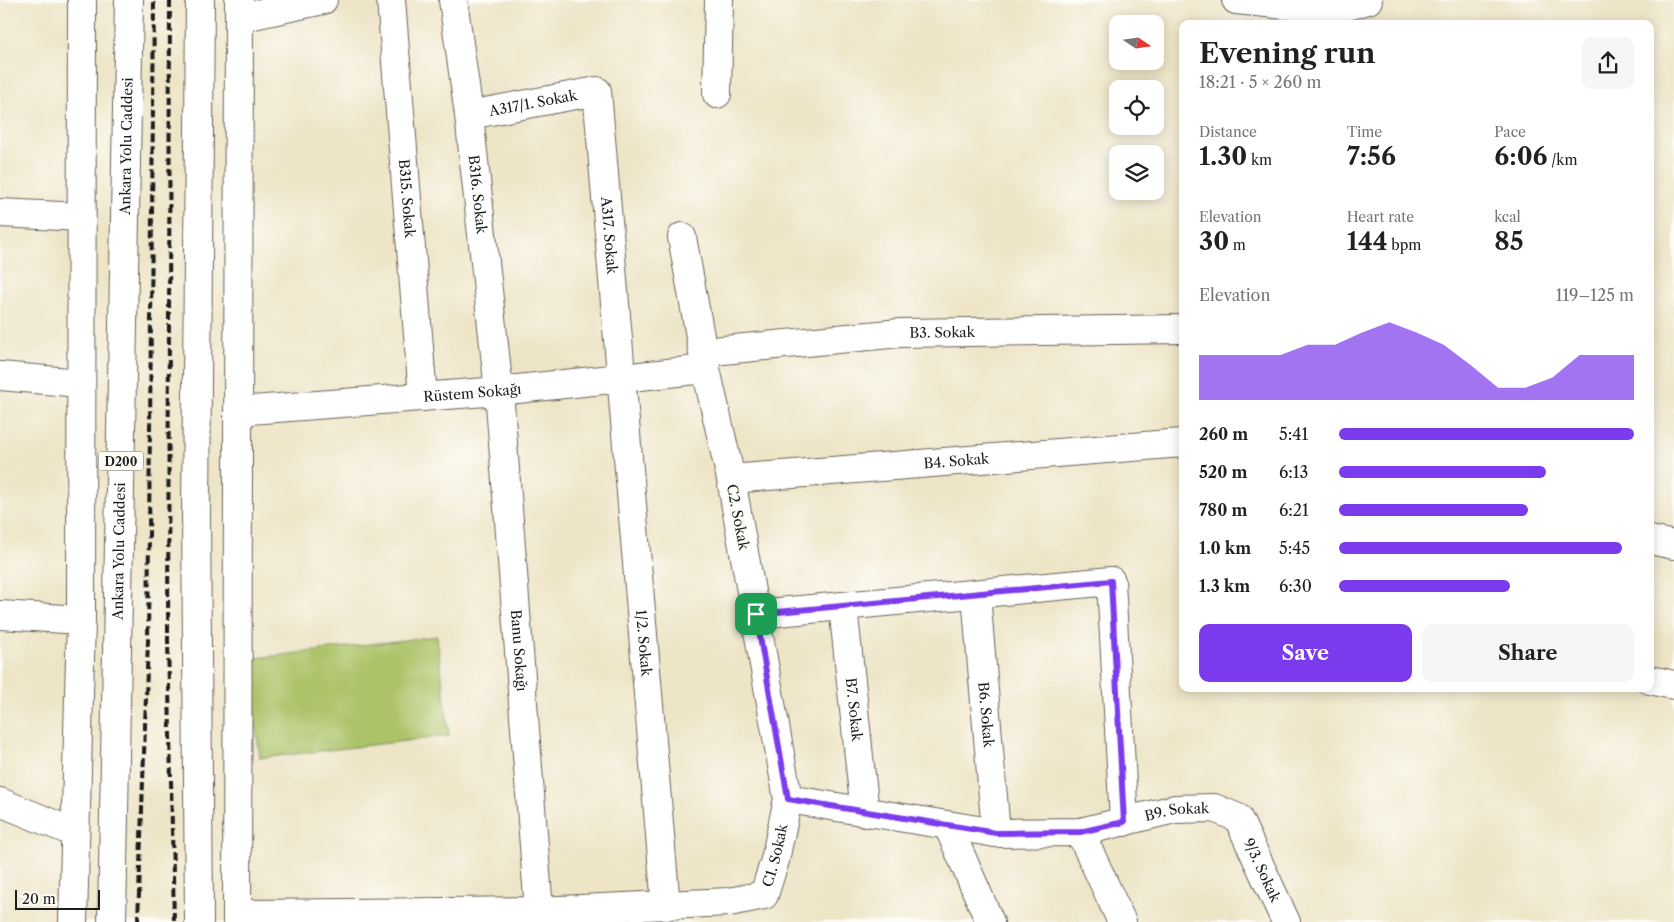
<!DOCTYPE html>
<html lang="en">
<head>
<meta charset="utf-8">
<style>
  :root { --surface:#fff; --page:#f6f6f6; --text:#202124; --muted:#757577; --accent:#7c3aed }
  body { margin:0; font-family:"Libre Caslon Text",serif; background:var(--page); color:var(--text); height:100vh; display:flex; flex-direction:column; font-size:19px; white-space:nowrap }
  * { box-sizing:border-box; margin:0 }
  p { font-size:16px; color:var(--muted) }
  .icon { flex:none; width:28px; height:28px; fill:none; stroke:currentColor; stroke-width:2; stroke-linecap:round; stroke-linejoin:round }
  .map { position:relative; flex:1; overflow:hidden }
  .sheet { position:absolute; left:1179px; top:20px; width:475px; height:672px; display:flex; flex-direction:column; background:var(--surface); border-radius:10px; box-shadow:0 2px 12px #0003 }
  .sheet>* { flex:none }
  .needle { width:32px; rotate:103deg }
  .controls { position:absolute; left:1109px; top:15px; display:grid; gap:10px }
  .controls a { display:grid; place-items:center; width:55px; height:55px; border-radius:10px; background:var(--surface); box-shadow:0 2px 12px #0003; font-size:25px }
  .scale { position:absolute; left:15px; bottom:12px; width:85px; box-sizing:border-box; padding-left:5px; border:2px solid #1c1c1c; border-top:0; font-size:14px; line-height:18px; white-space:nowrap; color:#1c1c1c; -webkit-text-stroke:4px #fdfcf7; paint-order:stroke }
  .pin { position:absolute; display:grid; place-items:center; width:42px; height:42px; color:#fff; margin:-21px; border-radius:10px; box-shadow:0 2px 8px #0006 }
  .round { display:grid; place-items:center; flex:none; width:52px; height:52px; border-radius:10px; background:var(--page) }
  .overview { display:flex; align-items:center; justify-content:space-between; height:85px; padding:0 20px }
  h1 { font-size:28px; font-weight:700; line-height:38px }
  .metrics { display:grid; grid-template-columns:repeat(3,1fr); gap:8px; height:85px; padding:5px 20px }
  .metrics div { display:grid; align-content:center }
  .metrics b { font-size:25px; font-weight:700 }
  .metrics small { font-size:14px; font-weight:400 }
  .metrics p { font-size:14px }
  .chart { height:140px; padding:10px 20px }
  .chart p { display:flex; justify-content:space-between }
  .chart svg { width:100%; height:90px; margin-top:5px; fill:var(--accent); opacity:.7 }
  .action { display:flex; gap:10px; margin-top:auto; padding:10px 20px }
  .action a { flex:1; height:58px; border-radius:10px; background:var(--accent); color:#fff; font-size:20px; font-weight:700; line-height:58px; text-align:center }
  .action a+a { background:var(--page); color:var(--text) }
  ul { padding:0 20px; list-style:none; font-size:16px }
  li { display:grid; grid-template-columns:80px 60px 1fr; align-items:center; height:38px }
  li i { height:12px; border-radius:6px; background:var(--accent) }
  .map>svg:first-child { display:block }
  .green { fill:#acc368; stroke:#647042 }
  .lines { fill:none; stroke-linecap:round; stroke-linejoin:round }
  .minor-casing { stroke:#666258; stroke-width:30 }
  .highway-casing { stroke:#666258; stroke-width:30 }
  .minor { stroke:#fff; stroke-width:28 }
  .highway { stroke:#fff; stroke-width:28 }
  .rail { stroke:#1c1c1c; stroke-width:4; stroke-dasharray:8 4; stroke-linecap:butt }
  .route-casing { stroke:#fff; stroke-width:10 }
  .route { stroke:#7c3aed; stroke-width:6 }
  .labels { text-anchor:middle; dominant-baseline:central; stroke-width:4; stroke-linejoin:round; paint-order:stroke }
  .shield { fill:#fdfcf7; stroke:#605f5e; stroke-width:1 }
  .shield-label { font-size:12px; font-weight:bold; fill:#1c1c1c }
  .street-label { font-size:14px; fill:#1c1c1c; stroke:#fdfcf7 }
</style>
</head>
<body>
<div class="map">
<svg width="1674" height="922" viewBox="0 0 1674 922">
  <rect width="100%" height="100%" fill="#fdfcf7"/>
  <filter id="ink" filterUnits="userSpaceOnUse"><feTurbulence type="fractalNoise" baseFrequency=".02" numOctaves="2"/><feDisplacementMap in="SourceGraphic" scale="10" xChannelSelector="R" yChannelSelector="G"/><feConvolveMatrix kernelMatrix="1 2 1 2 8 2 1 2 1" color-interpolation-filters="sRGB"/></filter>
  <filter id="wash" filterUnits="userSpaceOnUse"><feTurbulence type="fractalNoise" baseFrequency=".0096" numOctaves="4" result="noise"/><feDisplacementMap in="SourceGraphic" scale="20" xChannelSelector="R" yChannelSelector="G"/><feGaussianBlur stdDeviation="1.12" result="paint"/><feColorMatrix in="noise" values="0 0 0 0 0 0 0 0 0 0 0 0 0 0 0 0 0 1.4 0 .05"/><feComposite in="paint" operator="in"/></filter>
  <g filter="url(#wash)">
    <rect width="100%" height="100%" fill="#eee5c7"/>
    <path class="green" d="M 437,636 L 449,736 L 260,758 L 248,659 Z"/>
  </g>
  <g filter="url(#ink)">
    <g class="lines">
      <defs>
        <g id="minor">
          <path id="s1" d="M 391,0 L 423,397"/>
          <path id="s2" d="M 453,0 L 469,115 L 499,391 L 539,911"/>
          <path d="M 1236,0 L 1334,10 L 1368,0"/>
          <path d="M 239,18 L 323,0"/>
          <path d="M 717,94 L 719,0"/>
          <path id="s3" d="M 469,115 L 597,91 L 666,906"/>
          <path d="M 0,213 L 81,217"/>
          <path id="s4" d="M 703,352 L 900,333 L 1182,329"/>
          <path d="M 0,376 L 80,383"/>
          <path id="s5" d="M 238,411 L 499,391 L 706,369"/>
          <path id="s6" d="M 731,479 L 1182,443"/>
          <path d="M 1650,540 L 1674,545"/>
          <path id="s7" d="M 976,595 L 996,833"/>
          <path id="s8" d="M 843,606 L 865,813"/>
          <path d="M 756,614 L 1111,581 L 1124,822"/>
          <path d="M 0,615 L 81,620"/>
          <path d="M 1650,680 L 1674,685"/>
          <path id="s9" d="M 788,799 L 996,833 L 1080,832 L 1175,809 L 1214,808 L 1238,818 L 1286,922"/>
          <path d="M 0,802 L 75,833"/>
          <path d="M 948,826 L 990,922"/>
          <path d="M 1080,832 L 1122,922"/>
          <path id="s10" d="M 237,914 L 539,911 L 729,902 L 764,895 L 775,860 L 788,799 L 731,479 L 706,369 L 682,237"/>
        </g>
        <g id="highway">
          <path d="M 73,922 L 81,620 L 82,0"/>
          <path id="s11" d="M 112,922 L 129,0"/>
          <path d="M 199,922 L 196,512 L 200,0"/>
          <path d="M 237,922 L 239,0"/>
        </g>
      </defs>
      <use href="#minor" class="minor-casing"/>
      <use href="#highway" class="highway-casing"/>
      <use href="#minor" class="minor"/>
      <use href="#highway" class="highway"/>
      <g class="rail">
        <path d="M 170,0 L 168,640 L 174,922"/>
        <path d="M 138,922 L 148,641 L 154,0"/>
      </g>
    </g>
  </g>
  <g class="lines" filter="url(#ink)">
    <defs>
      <path id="route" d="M 1111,581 L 1124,822 L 1080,832 L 996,833 L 788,799 L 756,614 Z"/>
    </defs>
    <use href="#route" class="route-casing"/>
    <use href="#route" class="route"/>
  </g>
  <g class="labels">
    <rect class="shield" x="98.5" y="451.5" width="45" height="19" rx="4"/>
    <g class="shield-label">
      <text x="121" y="461">D200</text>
    </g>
    <g class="street-label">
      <text stroke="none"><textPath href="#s3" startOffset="65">A317/1. Sokak</textPath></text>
      <text stroke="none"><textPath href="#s11" startOffset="776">Ankara Yolu Caddesi</textPath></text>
      <text stroke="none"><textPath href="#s2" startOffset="196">B316. Sokak</textPath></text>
      <text stroke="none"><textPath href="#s1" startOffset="199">B315. Sokak</textPath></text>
      <text stroke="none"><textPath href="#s3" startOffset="275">A317. Sokak</textPath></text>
      <text stroke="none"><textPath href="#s4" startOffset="240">B3. Sokak</textPath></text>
      <text stroke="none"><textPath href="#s5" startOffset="235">Rüstem Sokağı</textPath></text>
      <text stroke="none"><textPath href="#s6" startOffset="226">B4. Sokak</textPath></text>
      <text transform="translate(738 517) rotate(79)">C2. Sokak</text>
      <text stroke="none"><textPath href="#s11" startOffset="371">Ankara Yolu Caddesi</textPath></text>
      <text stroke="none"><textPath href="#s3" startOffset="684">1/2. Sokak</textPath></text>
      <text stroke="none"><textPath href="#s2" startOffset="654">Banu Sokağı</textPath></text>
      <text stroke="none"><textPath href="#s8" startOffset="104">B7. Sokak</textPath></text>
      <text stroke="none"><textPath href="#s7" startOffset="120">B6. Sokak</textPath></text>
      <text stroke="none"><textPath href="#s9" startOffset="394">B9. Sokak</textPath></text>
      <text stroke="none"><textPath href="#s10" startOffset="569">C1. Sokak</textPath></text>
      <text stroke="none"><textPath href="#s9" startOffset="515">9/3. Sokak</textPath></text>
    </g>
  </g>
</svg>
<div class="controls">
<a><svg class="needle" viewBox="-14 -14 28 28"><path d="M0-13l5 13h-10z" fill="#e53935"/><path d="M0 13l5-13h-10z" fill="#757577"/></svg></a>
<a><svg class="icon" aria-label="locate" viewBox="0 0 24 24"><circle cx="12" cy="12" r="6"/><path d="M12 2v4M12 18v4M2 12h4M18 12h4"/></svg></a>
<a><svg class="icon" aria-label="layers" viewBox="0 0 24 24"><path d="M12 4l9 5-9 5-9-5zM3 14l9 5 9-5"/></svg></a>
</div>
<div class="scale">20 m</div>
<div class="pin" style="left:756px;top:614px;background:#1e9e55"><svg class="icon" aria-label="arrive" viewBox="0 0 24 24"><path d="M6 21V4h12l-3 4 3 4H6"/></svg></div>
<section class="sheet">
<div class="overview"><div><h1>Evening run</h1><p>18:21 · 5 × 260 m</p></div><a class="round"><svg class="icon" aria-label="share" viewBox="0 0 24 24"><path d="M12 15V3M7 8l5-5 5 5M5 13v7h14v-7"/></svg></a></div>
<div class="metrics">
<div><p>Distance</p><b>1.30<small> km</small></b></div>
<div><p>Time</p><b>7:56</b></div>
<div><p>Pace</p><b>6:06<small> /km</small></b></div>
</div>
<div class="metrics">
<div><p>Elevation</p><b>30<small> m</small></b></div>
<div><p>Heart rate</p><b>144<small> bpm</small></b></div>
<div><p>kcal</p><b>85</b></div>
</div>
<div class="chart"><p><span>Elevation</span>119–125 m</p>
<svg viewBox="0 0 160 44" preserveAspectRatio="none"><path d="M0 44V22L10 22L20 22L30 22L40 17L50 17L60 11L70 6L80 11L90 17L100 27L110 38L120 38L130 33L140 22L150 22L160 22V44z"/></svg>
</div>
<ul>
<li><b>260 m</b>5:41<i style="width:100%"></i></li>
<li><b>520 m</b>6:13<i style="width:70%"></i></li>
<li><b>780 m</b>6:21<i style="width:64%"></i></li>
<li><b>1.0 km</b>5:45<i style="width:96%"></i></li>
<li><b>1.3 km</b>6:30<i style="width:58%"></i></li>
</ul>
<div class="action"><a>Save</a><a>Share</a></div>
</section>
</div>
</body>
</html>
